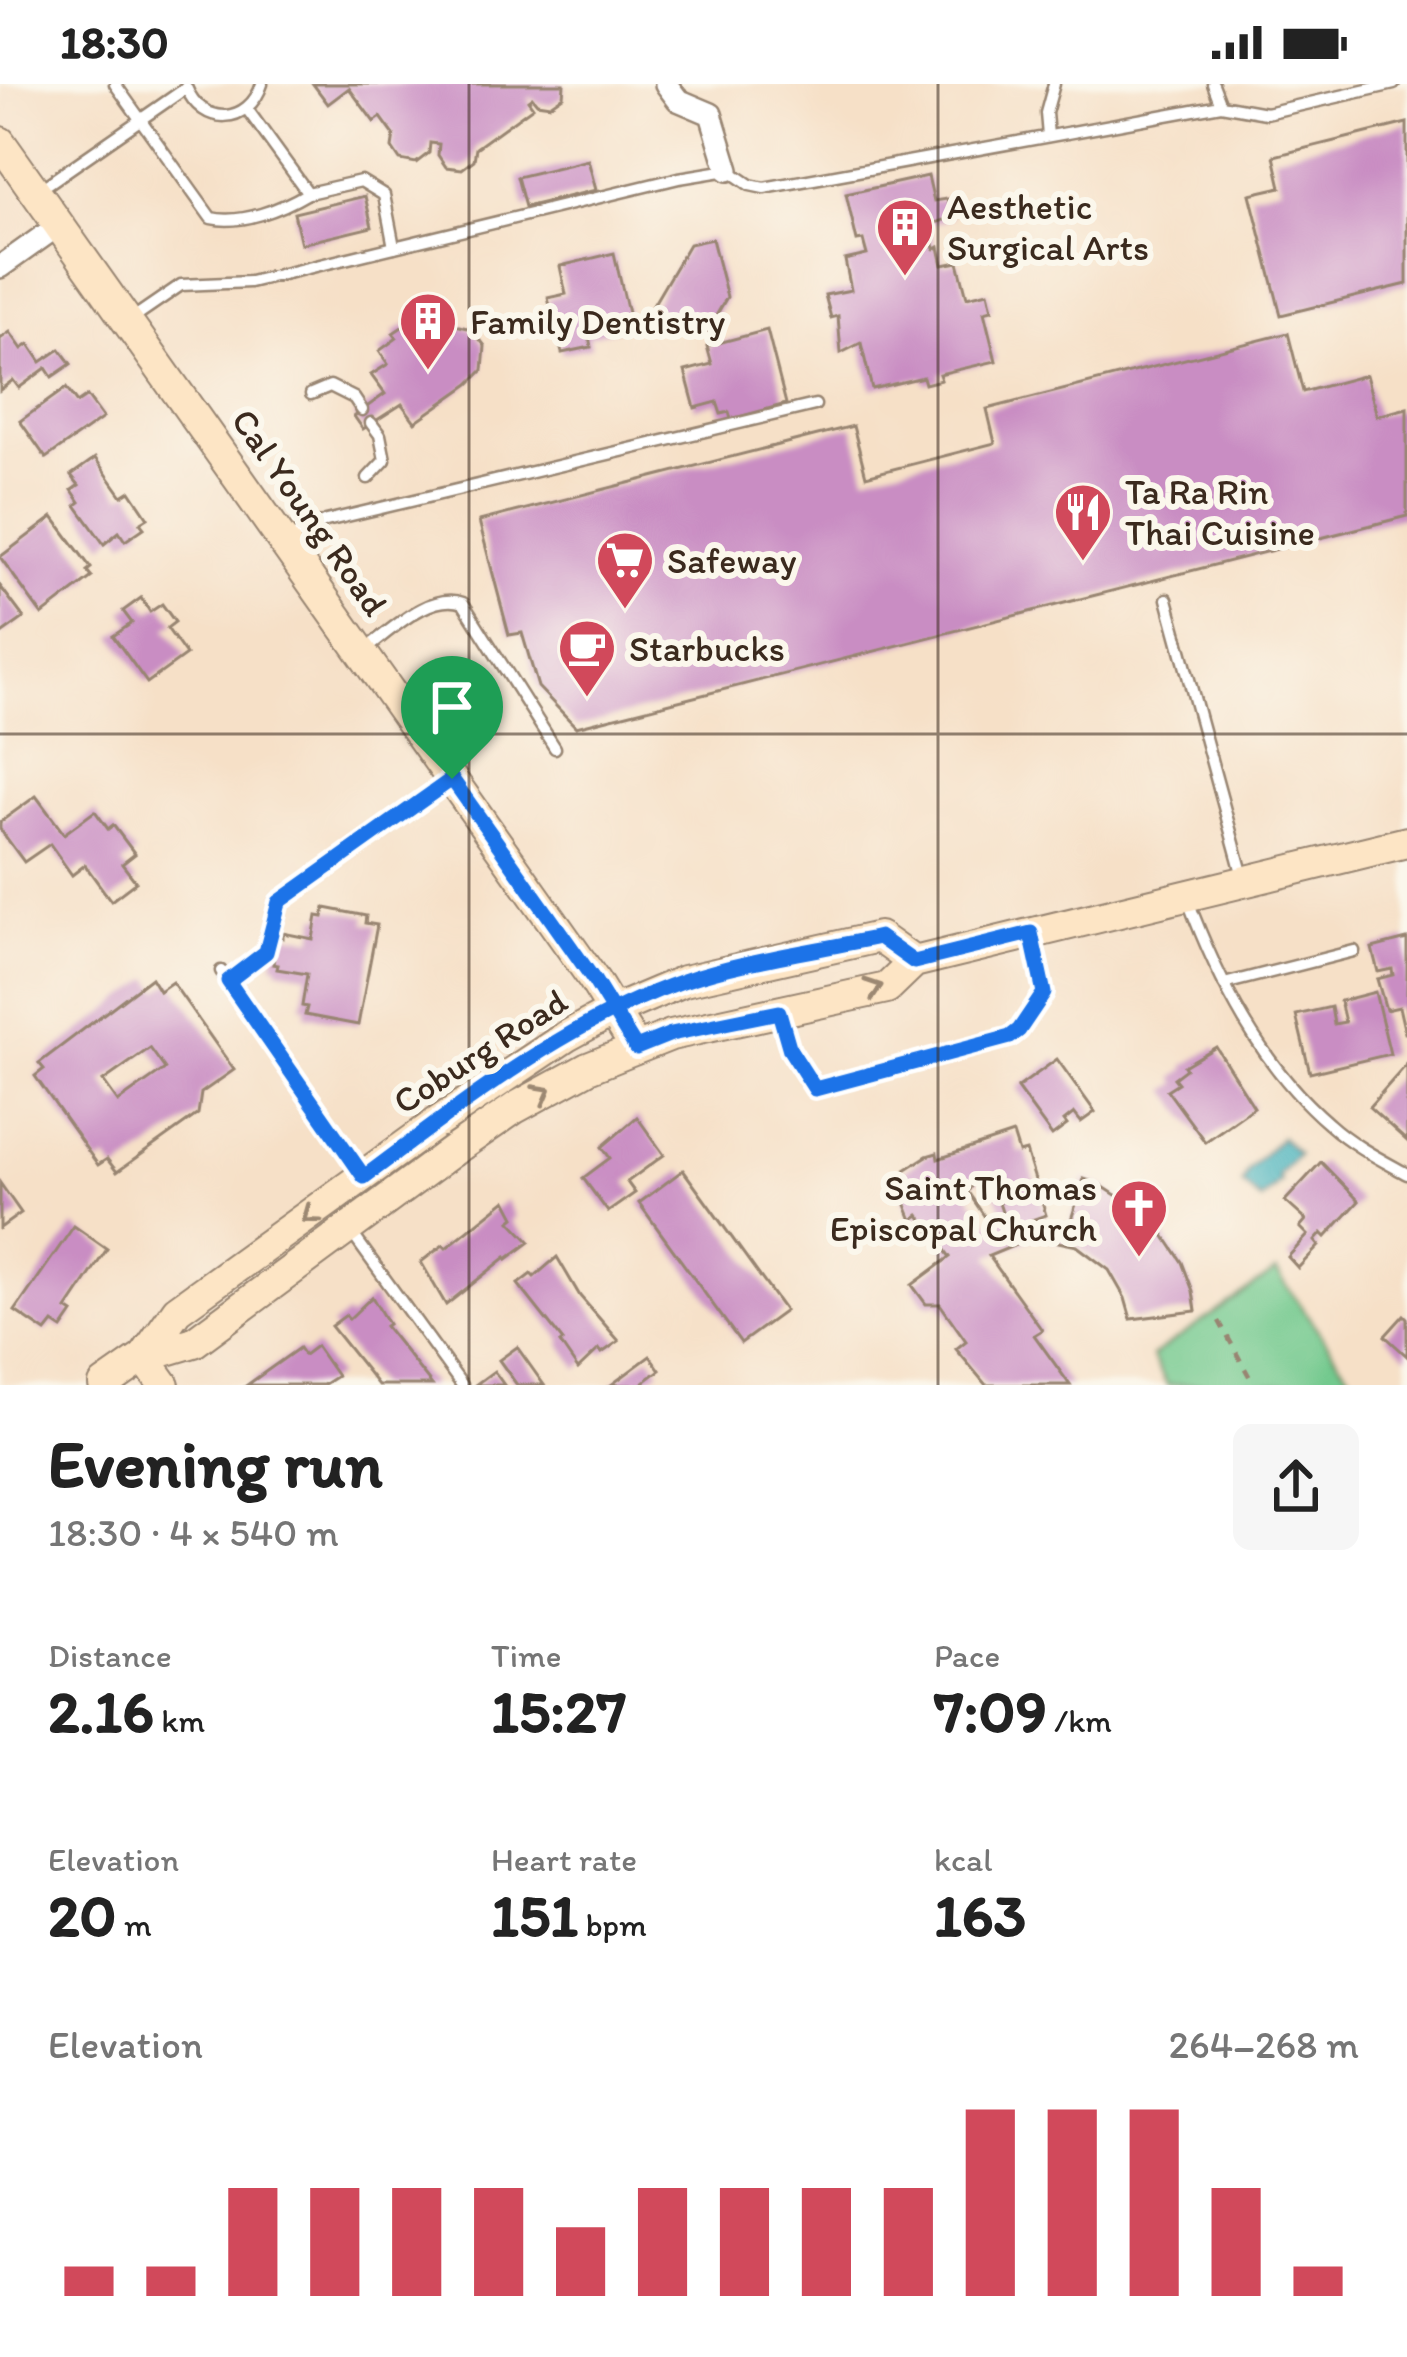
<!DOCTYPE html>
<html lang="en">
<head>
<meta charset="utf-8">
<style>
  :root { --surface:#fff; --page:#f6f6f6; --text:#222; --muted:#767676; --accent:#d1495b }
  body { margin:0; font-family:Itim,sans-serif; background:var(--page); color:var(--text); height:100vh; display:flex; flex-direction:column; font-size:45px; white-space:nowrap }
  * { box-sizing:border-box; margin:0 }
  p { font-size:39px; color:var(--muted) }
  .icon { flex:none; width:66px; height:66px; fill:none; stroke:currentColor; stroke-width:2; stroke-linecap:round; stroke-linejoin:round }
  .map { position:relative; height:1301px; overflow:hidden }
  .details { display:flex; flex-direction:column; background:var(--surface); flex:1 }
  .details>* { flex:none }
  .pin { position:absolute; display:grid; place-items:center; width:102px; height:102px; color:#fff; margin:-123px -51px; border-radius:50% 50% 50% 0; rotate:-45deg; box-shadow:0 0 12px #0007 }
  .pin .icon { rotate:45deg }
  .round { display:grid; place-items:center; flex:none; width:126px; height:126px; border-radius:18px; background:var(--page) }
  .overview { display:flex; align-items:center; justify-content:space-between; height:204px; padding:0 48px }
  h1 { font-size:66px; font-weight:700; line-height:90px }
  .metrics { display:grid; grid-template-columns:repeat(3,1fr); gap:18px; height:204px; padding:12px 48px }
  .metrics div { display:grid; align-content:center }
  .metrics b { font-size:60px; font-weight:700 }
  .metrics small { font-size:33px; font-weight:400 }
  .metrics p { font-size:33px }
  .chart { height:336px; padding:24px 48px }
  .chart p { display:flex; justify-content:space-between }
  .chart svg { width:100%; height:216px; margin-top:12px; stroke:var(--accent); stroke-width:6 }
  .status { display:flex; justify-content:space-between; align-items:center; height:84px; padding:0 60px; background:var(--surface); direction:ltr }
  .status svg { height:33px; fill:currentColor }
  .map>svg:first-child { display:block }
  .green { fill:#73c98e; stroke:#577a56; stroke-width:3 }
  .water { fill:#3eaeb9; stroke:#3c6c6c; stroke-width:3 }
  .building { fill:#c98dc3; fill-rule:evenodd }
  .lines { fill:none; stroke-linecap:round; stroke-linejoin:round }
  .lane-casing { stroke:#988572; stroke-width:15 }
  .street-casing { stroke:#988572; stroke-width:26 }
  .secondary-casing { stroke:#988572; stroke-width:34 }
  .path { stroke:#988572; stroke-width:4.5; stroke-dasharray:9 9; stroke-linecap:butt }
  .lane { stroke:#fff; stroke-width:10 }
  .street { stroke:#fff; stroke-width:21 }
  .secondary { stroke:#fde5c5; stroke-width:30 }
  .oneway { stroke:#9c8872 }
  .route-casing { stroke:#fff; stroke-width:24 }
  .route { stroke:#1a73e8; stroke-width:15 }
  .grid { fill:none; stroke:#3b2a1e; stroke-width:3; stroke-opacity:0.55 }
  .labels { text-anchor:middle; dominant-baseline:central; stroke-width:12; stroke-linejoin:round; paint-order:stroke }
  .poi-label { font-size:36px; fill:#3b2a1e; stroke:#fbf7ec; text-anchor:start }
  .street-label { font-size:36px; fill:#3b2a1e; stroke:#fbf7ec }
</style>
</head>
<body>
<div class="status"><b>18:30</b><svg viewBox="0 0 49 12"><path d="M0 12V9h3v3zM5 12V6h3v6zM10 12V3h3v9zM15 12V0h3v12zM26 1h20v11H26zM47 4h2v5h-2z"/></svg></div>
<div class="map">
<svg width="1407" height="1301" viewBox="0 0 1407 1301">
  <rect width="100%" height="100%" fill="#fbf7ec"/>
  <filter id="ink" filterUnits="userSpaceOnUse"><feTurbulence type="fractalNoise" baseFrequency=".00833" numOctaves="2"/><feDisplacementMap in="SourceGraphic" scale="24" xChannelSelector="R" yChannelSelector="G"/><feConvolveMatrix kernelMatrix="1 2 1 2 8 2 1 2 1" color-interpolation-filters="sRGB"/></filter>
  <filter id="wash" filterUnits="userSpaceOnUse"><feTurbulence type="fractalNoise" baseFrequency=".004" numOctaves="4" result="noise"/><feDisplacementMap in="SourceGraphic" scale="48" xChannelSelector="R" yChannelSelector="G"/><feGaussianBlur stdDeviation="2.7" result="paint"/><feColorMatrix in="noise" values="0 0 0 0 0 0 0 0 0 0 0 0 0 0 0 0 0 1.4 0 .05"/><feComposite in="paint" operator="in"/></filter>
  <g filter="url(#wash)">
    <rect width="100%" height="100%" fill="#f6e0c7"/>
    <path class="green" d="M 1276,1187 L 1357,1301 L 1167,1301 L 1152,1272 Z"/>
    <path class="water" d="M 1281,1053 L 1298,1070 L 1278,1092 L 1281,1098 L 1261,1116 L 1242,1100 L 1249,1085 Z"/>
    <g id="blocks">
      <g class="building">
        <path d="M 313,0 L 564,0 L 563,12 L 550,21 L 537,19 L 532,13 L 528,16 L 533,23 L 476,64 L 474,76 L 462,85 L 446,83 L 438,71 L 439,60 L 430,59 L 429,69 L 416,79 L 400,76 L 392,64 L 394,51 L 381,33 L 374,38 L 349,4 L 328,20 Z"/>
        <path d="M 1407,39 L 1407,200 L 1281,231 L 1250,110 L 1281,103 L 1274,72 Z"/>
        <path d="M 588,76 L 596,106 L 525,123 L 517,93 Z"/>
        <path d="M 928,92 L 934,117 L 947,115 L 952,133 L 930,141 L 935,165 L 939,163 L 943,181 L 958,178 L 967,213 L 988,208 L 992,226 L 984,228 L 996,277 L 939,290 L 941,296 L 925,300 L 923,293 L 872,305 L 861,259 L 841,269 L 838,232 L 831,234 L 825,211 L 851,206 L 845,176 L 867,171 L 863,156 L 857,157 L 846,110 Z"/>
        <path d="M 365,112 L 372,143 L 301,160 L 294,129 Z"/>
        <path d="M 712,155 L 727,213 L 707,247 L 684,234 L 680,240 L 652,223 L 689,160 Z"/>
        <path d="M 614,169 L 631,242 L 589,252 L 591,263 L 562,269 L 548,214 L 566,210 L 560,182 Z"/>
        <path d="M 425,234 L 434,248 L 451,240 L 472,245 L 485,262 L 483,286 L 469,300 L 415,338 L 402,320 L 363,345 L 354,332 L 385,310 L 371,291 L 388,280 L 379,267 L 397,254 L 393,249 L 405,241 L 408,245 Z"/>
        <path d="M 767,246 L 786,320 L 731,335 L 729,328 L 721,330 L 717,318 L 695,324 L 685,287 L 712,280 L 707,262 Z"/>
        <path d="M 10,248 L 22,265 L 29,260 L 41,278 L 60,265 L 71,280 L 52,293 L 46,284 L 19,304 L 13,296 L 0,306 L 0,255 Z"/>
        <path d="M 1288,249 L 1303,308 L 1366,291 L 1377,332 L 1407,324 L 1407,432 L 576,643 L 538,603 L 522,549 L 509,551 L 479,437 L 853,342 L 866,392 L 995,359 L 987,325 Z"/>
        <path d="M 66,304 L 77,319 L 87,312 L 103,334 L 46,374 L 20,337 Z"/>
        <path d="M 95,374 L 122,412 L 130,407 L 148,434 L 140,439 L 144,444 L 125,457 L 119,448 L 104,460 L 76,421 L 80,418 L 72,406 L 79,401 L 71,391 Z"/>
        <path d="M 53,433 L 91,484 L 87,487 L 92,493 L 42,531 L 0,473 Z"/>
        <path d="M 0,502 L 24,534 L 0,551 Z"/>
        <path d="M 141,514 L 150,528 L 162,520 L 175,538 L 167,544 L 186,571 L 147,599 L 113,552 L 132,539 L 123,527 Z"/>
        <path d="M 36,712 L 64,750 L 95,727 L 108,745 L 113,741 L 135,770 L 122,780 L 136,798 L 111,817 L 85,781 L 72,791 L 50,760 L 24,778 L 0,745 L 0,738 Z"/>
        <path d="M 325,824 L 366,832 L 365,839 L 377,841 L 358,941 L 305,931 L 307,923 L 302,922 L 307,890 L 277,885 L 278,881 L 273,880 L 277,853 L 283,854 L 283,849 L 313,855 L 317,832 L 323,833 Z"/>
        <path d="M 1407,855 L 1407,949 L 1405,949 L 1399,923 L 1386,926 L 1377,895 L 1393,891 L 1392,885 L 1378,888 L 1372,864 Z"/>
        <path d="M 151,894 L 159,907 L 172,898 L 234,986 L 201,1009 L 198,1030 L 117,1088 L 107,1075 L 98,1081 L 35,992 L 44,985 L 39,979 ZM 150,964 L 165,985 L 118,1018 L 103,997 Z"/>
        <path d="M 1375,908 L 1390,970 L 1310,989 L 1296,931 L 1331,923 L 1334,940 L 1345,938 L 1340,917 Z"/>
        <path d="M 1216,963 L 1254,1023 L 1205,1058 L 1167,1006 L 1178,999 L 1174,994 L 1186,985 L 1184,982 Z"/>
        <path d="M 1057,975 L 1095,1028 L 1081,1038 L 1074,1029 L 1064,1037 L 1067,1041 L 1052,1052 L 1017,1004 Z"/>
        <path d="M 1407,980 L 1407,1057 L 1369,1023 Z"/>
        <path d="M 637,1033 L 664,1071 L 627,1098 L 635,1109 L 608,1128 L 583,1094 L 610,1074 L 602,1063 Z"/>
        <path d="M 1013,1050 L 1019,1069 L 1026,1067 L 1046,1131 L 1029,1137 L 1069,1142 L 1084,1095 L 1099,1100 L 1154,1136 L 1182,1178 L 1193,1207 L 1196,1227 L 1131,1235 L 1125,1214 L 1109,1186 L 1077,1162 L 1035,1153 L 989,1172 L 1042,1246 L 1034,1251 L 1070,1301 L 986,1301 L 956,1265 L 966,1257 L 940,1220 L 926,1220 L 912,1201 L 950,1173 L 919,1131 L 912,1136 L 900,1106 L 905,1086 L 927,1072 L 937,1069 L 938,1075 ZM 990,1092 L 1004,1134 L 989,1139 L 968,1108 L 973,1098 Z"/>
        <path d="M 1321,1078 L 1359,1117 L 1326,1153 L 1322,1149 L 1315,1157 L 1319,1162 L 1298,1184 L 1288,1173 L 1308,1151 L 1300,1143 L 1306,1136 L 1285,1117 Z"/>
        <path d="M 683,1086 L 785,1227 L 741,1259 L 639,1119 Z"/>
        <path d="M 0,1099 L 21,1129 L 0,1144 Z"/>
        <path d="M 506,1116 L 515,1133 L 510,1137 L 530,1158 L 507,1175 L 506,1173 L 446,1221 L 421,1178 L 443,1161 L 446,1164 Z"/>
        <path d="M 74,1142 L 107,1165 L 67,1225 L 73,1229 L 62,1245 L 53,1239 L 46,1248 L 15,1227 Z"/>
        <path d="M 557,1173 L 580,1212 L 619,1257 L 602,1269 L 599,1265 L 578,1285 L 560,1259 L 563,1257 L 518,1200 L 531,1190 L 534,1193 Z"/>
        <path d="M 372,1213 L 388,1240 L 385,1242 L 432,1301 L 378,1301 L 331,1242 L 346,1231 L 349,1235 Z"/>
        <path d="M 1404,1231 L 1407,1234 L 1407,1272 L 1385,1252 Z"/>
        <path d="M 316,1262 L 337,1292 L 323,1301 L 247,1301 L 299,1264 L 304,1271 Z"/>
        <path d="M 517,1263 L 544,1301 L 517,1301 L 499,1276 Z"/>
        <path d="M 650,1272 L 660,1286 L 640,1301 L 611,1301 Z"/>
        <path d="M 494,1287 L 504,1301 L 475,1301 Z"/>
      </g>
    </g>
  </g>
  <g filter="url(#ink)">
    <use href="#blocks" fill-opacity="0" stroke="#988572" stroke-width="3"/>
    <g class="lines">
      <defs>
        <g id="lane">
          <path d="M 115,0 L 211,134 C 242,141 281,125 308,109"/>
          <path d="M 1213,0 L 1221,21"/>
          <path d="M 186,3 C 202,43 249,41 262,0"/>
          <path d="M 247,25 L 308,109 L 361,97 L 384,111 L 394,163"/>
          <path d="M 1048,52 L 1046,29 L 1054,0"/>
          <path d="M 39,106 L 186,4"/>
          <path d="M 130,236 L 181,201 L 250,198 L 679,94 L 728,86 L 750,101 L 764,104 L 1221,21 L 1266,29 L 1394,0"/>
          <path d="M 311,310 L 330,302 L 354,314 L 362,326"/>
          <path d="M 368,394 L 385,376 L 380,351 L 371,339"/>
          <path d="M 286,456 L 326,437 L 815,321"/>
          <path d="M 1167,515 L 1244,796"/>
          <path d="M 364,566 C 391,547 429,507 463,519 L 555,664"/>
          <path d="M 1187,814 C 1218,897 1261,982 1329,1040 C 1352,1061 1380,1075 1407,1090"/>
          <path d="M 221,887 L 362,1090"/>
          <path d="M 228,897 L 266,868 L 279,818 L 449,697"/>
          <path d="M 1224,900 L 1354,867"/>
          <path d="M 780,931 L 791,966 L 815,1005 L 1010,953 L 1019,947 L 1045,903 L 1032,850"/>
          <path d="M 351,1148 L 462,1301"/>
        </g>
        <g id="street">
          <path d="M 666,0 L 678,16 L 711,30 L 728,86"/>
          <path d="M 0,183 L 59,141"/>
        </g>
        <g id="secondary">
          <path d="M 0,58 L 594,896 L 636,964"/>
          <path d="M 144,1273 L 177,1226 L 438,1038 L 567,952 L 613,927 L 684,897 L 879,853 L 914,878"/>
          <path d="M 144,1273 L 164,1301"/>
          <path d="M 104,1301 L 144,1273 L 194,1258 L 457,1064 L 515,1024 L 588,984 L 671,951 L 887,904 L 914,878 L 1407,758"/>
        </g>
      </defs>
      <use href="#lane" class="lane-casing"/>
      <use href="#street" class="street-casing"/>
      <use href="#secondary" class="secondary-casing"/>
      <path class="path" d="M 1219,1237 L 1254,1301"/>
      <use href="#lane" class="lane"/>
      <use href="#street" class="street"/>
      <use href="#secondary" class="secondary"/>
    </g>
    <defs><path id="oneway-chevron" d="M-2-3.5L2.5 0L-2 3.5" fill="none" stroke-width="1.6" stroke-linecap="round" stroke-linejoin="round" transform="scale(3)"/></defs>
    <g class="oneway">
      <use href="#oneway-chevron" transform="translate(874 904) rotate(-19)"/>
      <use href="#oneway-chevron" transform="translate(543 1009) rotate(-29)"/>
      <use href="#oneway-chevron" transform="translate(310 1132) rotate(144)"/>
    </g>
  </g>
  <g class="lines" filter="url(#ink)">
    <defs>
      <path id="route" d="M 452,695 L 279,818 L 266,868 L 228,897 L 364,1093 C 462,1020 566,938 683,897 C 745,876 815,867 879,853 L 914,878 L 1031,849 L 1044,909 L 1019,946 L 1010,953 L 815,1005 L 790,966 L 779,928 L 671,950 L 636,964 L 594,896 L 452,695"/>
    </defs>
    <use href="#route" class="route-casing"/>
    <use href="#route" class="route"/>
  </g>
  <path class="grid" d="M 469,0 L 469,1301M 938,0 L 938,1301M 0,650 L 1407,650"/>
  <defs>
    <symbol id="building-pin" viewBox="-11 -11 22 30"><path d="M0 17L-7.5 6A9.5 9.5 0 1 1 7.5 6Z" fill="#d1495b" stroke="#fbf7ec"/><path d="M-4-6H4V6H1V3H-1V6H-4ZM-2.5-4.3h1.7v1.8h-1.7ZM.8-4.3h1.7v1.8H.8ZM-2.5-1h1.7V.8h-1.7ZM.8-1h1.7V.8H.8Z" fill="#fff"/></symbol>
    <symbol id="restaurant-pin" viewBox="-11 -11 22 30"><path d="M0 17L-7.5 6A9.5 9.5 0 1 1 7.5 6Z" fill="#d1495b" stroke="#fbf7ec"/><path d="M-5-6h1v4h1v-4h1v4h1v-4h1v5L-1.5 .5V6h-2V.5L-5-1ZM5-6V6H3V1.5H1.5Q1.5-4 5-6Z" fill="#fff"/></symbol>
    <symbol id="supermarket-pin" viewBox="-11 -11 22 30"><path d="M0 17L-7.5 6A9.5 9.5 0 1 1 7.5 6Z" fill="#d1495b" stroke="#fbf7ec"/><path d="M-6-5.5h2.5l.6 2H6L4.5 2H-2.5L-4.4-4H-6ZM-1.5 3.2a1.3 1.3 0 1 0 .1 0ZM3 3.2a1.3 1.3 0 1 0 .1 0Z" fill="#fff"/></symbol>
    <symbol id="cafe-pin" viewBox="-11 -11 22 30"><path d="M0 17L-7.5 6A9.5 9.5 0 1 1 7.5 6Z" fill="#d1495b" stroke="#fbf7ec"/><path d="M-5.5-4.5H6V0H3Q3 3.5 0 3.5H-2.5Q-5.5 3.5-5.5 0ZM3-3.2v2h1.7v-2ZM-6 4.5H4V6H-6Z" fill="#fff"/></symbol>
    <symbol id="church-pin" viewBox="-11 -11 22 30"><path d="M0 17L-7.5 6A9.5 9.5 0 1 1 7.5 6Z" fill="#d1495b" stroke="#fbf7ec"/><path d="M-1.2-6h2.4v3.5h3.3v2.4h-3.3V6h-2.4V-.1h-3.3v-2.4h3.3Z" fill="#fff"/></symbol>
  </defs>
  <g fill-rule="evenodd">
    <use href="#building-pin" x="872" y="110" width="66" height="90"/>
    <use href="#building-pin" x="395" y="204" width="66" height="90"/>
    <use href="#restaurant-pin" x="1050" y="395" width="66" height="90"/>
    <use href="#supermarket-pin" x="592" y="443" width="66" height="90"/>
    <use href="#cafe-pin" x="554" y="531" width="66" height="90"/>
    <use href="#church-pin" x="1106" y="1091" width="66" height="90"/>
  </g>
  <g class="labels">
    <g class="poi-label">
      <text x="947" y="122">Aesthetic<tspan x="947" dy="41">Surgical Arts</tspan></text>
      <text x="470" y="237">Family Dentistry</text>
      <text x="1125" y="407">Ta Ra Rin<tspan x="1125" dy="41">Thai Cuisine</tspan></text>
      <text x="667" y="476">Safeway</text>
      <text x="629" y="564">Starbucks</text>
      <text x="1097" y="1103" text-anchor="end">Saint Thomas<tspan x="1097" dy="41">Episcopal Church</tspan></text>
    </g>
    <g class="street-label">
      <text transform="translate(310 428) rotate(55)">Cal Young Road</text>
      <text transform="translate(480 967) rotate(-33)">Coburg Road</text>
    </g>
  </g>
</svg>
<div class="pin" style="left:452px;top:695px;background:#1e9e55"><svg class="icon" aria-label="arrive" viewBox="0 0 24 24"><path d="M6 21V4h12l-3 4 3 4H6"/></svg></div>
</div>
<section class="details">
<div class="overview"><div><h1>Evening run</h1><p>18:30 · 4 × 540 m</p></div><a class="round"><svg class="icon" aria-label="share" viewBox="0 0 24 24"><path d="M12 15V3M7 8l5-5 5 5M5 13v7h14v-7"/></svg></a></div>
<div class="metrics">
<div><p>Distance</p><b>2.16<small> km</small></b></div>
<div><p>Time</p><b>15:27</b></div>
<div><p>Pace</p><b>7:09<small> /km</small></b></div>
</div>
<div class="metrics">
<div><p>Elevation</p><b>20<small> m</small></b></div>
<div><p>Heart rate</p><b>151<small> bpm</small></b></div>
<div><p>kcal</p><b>163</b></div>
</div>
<div class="chart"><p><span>Elevation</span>264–268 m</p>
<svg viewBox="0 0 160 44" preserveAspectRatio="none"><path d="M5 44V38M15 44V38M25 44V22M35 44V22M45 44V22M55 44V22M65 44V30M75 44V22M85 44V22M95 44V22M105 44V22M115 44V6M125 44V6M135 44V6M145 44V22M155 44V38"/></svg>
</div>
</section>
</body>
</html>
